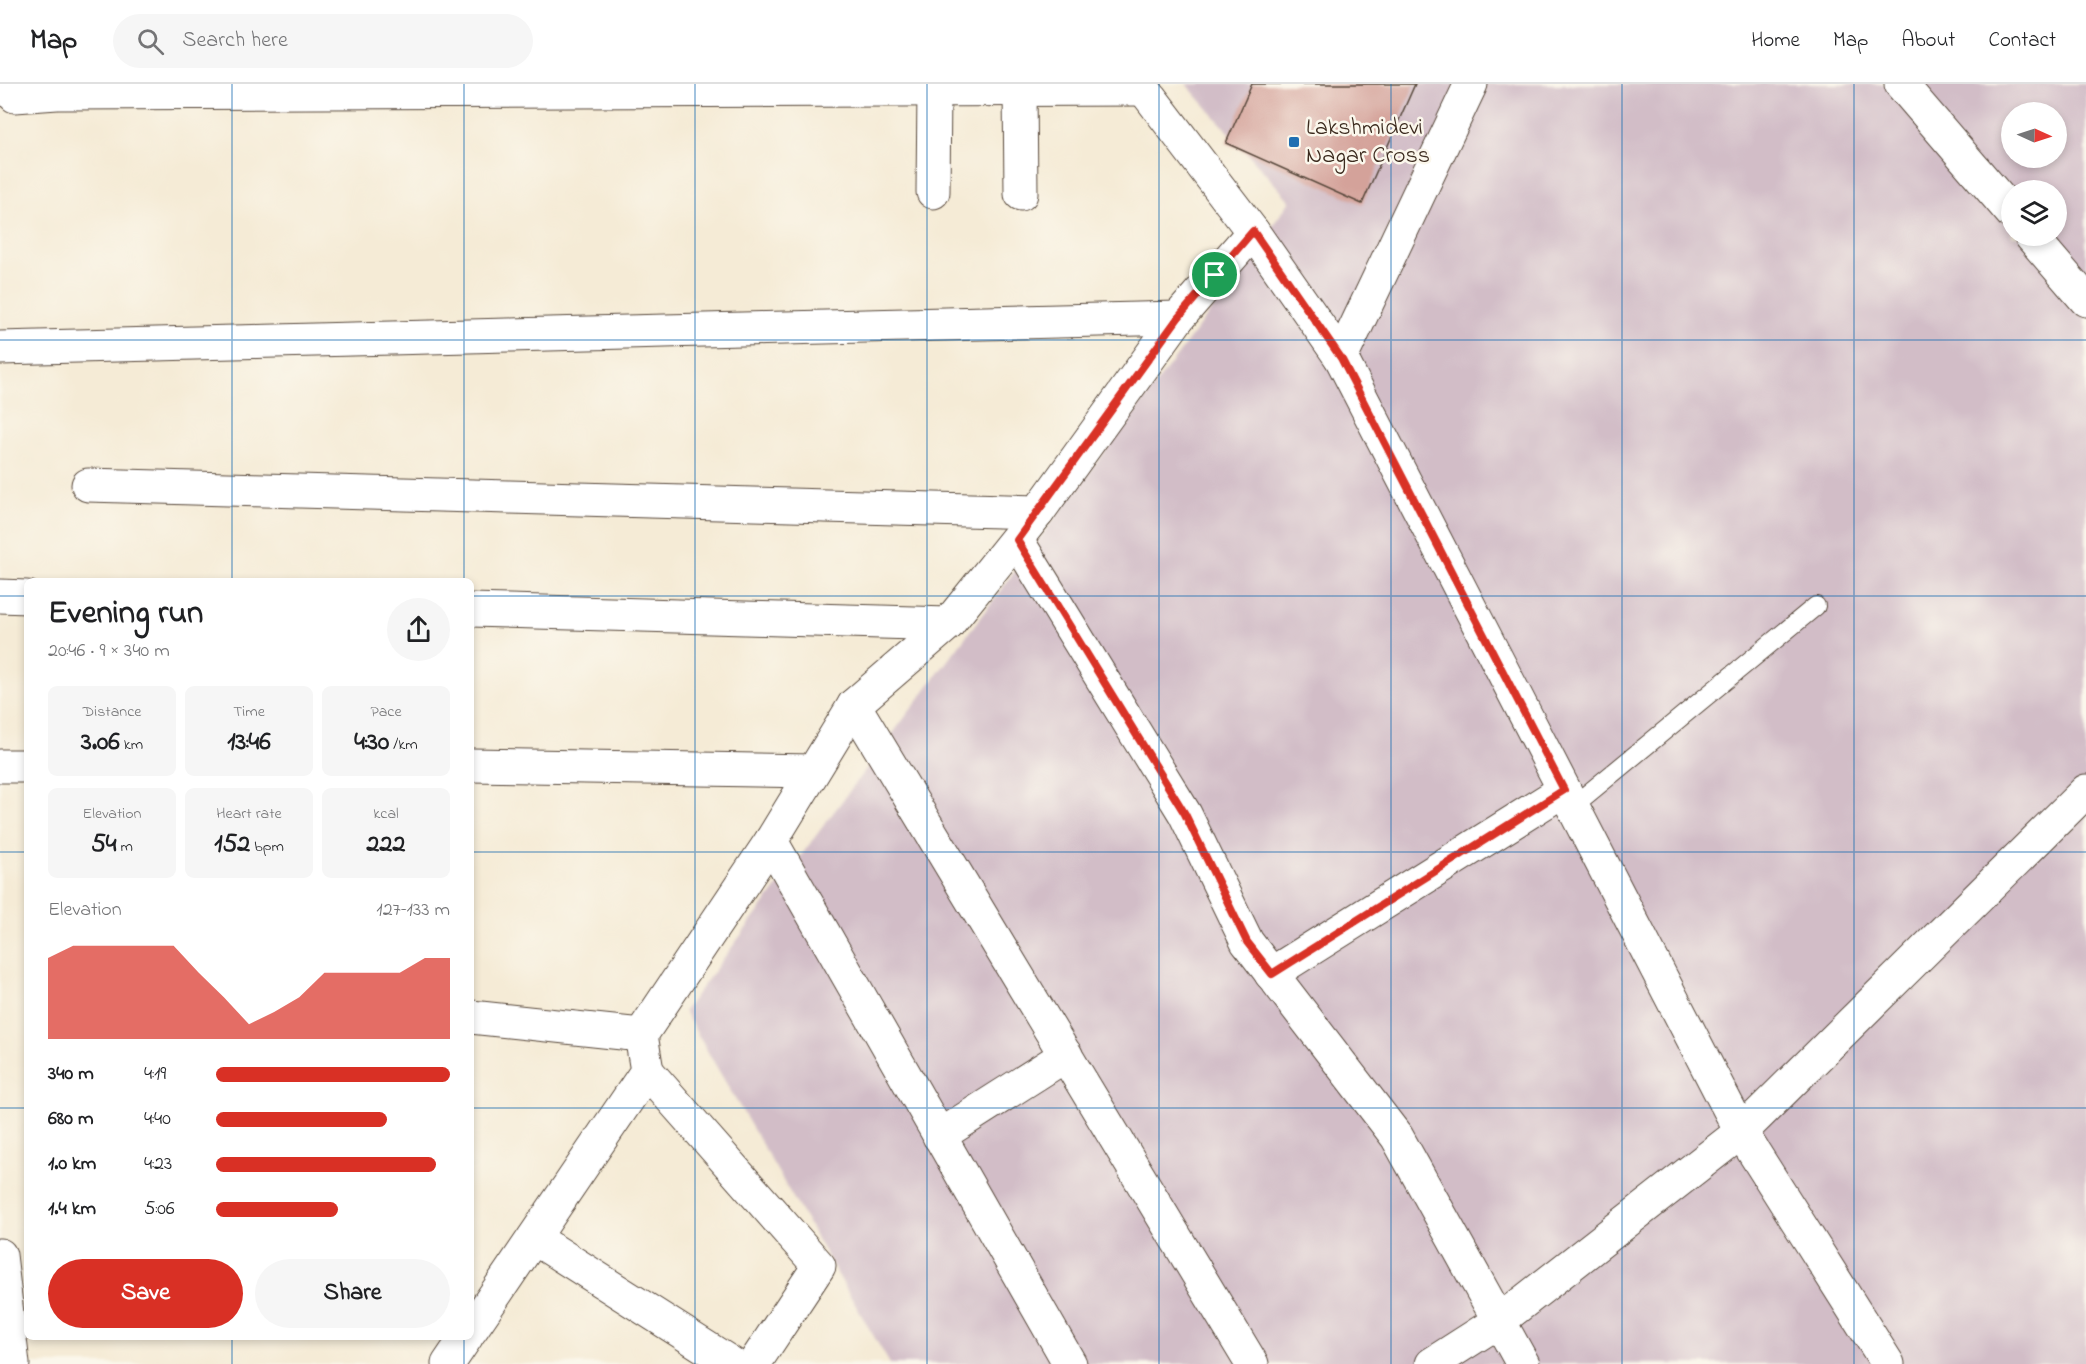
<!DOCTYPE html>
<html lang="en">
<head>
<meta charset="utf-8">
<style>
  :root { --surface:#fff; --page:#f6f6f6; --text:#202124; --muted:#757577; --line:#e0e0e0; --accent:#d93025 }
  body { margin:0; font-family:"Indie Flower",sans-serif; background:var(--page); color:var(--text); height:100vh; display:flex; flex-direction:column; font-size:22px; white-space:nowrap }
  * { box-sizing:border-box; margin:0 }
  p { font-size:20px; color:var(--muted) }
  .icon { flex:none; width:33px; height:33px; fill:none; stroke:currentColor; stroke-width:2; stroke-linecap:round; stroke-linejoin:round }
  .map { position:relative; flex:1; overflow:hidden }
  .panel { position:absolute; left:24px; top:494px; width:450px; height:762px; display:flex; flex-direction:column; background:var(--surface); border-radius:9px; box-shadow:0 3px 9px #0003 }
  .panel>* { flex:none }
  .needle { width:39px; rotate:93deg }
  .buttons { position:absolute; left:2001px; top:18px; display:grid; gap:12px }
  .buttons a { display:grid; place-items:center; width:66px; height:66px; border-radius:50%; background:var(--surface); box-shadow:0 3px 9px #0003; font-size:30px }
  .pin { position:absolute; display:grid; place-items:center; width:51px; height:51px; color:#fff; margin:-26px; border:3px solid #fff; border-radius:50%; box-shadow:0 2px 6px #0007 }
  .round { display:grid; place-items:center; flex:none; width:63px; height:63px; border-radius:32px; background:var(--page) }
  .head { display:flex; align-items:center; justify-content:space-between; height:102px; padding:0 24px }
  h1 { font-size:33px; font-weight:800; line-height:45px }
  .figures { display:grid; grid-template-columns:repeat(3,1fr); gap:9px; height:102px; padding:6px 24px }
  .figures div { display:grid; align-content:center; border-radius:9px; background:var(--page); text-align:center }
  .figures b { font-size:26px; font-weight:800 }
  .figures small { font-size:16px; font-weight:400 }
  .figures p { font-size:16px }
  .chart { height:168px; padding:12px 24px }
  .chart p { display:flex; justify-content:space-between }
  .chart svg { width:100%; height:108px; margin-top:6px; fill:var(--accent); opacity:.7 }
  .primary-button { display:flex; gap:12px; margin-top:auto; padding:12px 24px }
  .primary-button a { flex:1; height:69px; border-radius:36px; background:var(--accent); color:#fff; font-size:24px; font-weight:800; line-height:69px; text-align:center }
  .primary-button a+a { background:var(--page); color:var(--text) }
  ul { padding:0 24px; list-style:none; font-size:20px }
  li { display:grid; grid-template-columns:96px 72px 1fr; align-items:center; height:45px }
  li i { height:15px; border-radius:8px; background:var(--accent) }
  header { display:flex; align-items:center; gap:36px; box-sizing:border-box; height:84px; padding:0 30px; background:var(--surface); border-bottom:2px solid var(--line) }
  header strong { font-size:28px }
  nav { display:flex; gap:33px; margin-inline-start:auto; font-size:21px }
  .search { width:420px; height:54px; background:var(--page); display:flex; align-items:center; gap:15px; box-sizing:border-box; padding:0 21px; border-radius:33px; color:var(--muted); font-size:22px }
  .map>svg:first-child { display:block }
  .industrial { fill:#d2bdc7; fill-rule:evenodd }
  .building { fill:#d4a29a }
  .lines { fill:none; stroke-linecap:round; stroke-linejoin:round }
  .lane-casing { stroke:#57473a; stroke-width:20 }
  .street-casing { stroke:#57473a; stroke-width:35 }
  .secondary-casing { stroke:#57473a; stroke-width:35 }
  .lane { stroke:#fff; stroke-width:18 }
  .street { stroke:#fff; stroke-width:33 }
  .secondary { stroke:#fff; stroke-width:33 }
  .route-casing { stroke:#fff; stroke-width:12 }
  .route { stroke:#d93025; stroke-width:8 }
  .grid { fill:none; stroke:#1f6fb2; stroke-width:1.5; stroke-opacity:0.55 }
  .poi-dot { fill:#1f6fb2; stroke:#fbf7ec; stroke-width:2 }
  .labels { text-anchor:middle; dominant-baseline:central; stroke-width:5; stroke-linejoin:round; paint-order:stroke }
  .poi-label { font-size:24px; fill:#3b2a1e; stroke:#fbf7ec; text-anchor:start }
</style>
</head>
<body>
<header>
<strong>Map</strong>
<div class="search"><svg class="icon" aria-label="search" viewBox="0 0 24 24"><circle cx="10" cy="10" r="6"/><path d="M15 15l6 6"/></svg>Search here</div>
<nav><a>Home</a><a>Map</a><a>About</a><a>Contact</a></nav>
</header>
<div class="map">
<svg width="2086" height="1280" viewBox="0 0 2086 1280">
  <rect width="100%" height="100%" fill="#fbf7ec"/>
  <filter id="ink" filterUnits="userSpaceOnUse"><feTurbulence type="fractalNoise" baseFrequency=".0167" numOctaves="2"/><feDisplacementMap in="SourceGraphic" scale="12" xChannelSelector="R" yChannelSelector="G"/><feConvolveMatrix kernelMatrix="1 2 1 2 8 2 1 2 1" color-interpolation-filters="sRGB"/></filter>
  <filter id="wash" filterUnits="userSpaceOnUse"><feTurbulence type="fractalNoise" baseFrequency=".008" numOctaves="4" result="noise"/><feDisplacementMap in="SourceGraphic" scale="24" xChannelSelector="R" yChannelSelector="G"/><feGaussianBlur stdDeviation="1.35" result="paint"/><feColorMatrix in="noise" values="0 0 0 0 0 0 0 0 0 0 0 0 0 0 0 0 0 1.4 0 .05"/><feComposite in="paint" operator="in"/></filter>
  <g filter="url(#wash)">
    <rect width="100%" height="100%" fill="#f5ebd6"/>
    <path class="industrial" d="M 1186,0 L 2086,0 L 2086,1280 L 890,1280 L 684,927 L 1237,192 L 1290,117 ZM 2012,28 L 2056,28 L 2056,74 L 2012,74 ZM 2012,106 L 2056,106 L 2056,152 L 2012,152 Z"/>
    <g id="blocks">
      <path class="building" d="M 1252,0 L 1415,0 L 1362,120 L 1226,59 Z"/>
    </g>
  </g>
  <g filter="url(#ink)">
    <use href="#blocks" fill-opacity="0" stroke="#57473a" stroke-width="1.5"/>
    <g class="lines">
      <defs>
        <path id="lane" d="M 1573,722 L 1816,522"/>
        <g id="street">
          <path d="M 14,0 L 15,12 L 57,9 L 1144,5"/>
          <path d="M 1140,0 L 1253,148"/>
          <path d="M 1020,5 L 1021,110"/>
          <path d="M 933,108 L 934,6"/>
          <path d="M 0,264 L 1178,234"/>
          <path d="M 88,401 L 1038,428"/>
          <path d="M 1017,456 L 1185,730 L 1247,858 L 1397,1053 L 1523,1280"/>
          <path d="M 854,621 L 1252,1280"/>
          <path d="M 471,681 L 813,687"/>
          <path d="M 0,682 L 27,682"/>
          <path d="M 771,757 L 1070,1280"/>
          <path d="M 1271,890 L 1564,706"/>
          <path d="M 471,933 L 641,951"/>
          <path d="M 647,987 L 819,1182 L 754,1280"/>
          <path d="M 939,1052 L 1066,971"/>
          <path d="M 534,1154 L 732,1280"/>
          <path d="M 0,1171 L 13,1280"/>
          <path d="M 471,1246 L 647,987 L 641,951 L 771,757 L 854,621 L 948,540"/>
          <path d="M 448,1280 L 467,1252"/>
          <path d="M 1432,1280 L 1499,1237 L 1741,1048"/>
        </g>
        <g id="secondary">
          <path d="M 1901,0 L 2012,129"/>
          <path d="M 2031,152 L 2086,216"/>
          <path d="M 1341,274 L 1471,0"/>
          <path d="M 0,512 L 27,513"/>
          <path d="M 471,526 L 948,540 L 1038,428 L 1178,234 L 1253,148 L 1341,274 L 1741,1048 L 1888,1280"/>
          <path d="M 1741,1048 L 2086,707"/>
        </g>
      </defs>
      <use href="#lane" class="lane-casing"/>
      <use href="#street" class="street-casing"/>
      <use href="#secondary" class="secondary-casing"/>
      <use href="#lane" class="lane"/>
      <use href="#street" class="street"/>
      <use href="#secondary" class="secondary"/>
    </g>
  </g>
  <g class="lines" filter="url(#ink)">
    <defs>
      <path id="route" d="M 1253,147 L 1341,274 L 1564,706 L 1272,890 L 1247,858 L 1185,730 L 1017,456 L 1178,234 Z"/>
    </defs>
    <use href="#route" class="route-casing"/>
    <use href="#route" class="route"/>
  </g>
  <path class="grid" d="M 232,0 L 232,496M 464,0 L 464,496M 695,0 L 695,1280M 927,0 L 927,1280M 1159,0 L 1159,1280M 1391,0 L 1391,1280M 1622,0 L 1622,1280M 1854,0 L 1854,1280M 0,256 L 2086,256M 0,512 L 27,512M 471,512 L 2086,512M 0,768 L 27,768M 471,768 L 2086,768M 0,1024 L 27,1024M 471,1024 L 2086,1024M 232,1252 L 232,1280M 464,1252 L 464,1280"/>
  <rect class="poi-dot" x="1288" y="52" width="12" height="12" rx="3"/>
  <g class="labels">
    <g class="poi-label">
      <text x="1306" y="44">Lakshmidevi<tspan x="1306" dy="28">Nagar Cross</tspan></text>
    </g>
  </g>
</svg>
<div class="buttons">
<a><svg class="needle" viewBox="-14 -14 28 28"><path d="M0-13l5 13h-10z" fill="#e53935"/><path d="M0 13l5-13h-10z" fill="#757577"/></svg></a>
<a><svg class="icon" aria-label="layers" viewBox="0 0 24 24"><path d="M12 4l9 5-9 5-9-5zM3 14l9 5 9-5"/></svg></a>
</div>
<div class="pin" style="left:1215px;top:191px;background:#1e9e55"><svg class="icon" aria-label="arrive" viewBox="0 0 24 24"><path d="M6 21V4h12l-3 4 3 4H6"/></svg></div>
<section class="panel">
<div class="head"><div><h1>Evening run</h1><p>20:46 · 9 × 340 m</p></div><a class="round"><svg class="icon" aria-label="share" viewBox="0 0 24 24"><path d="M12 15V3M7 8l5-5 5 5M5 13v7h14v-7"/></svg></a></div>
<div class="figures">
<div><p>Distance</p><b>3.06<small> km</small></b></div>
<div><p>Time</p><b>13:46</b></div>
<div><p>Pace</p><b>4:30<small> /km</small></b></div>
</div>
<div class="figures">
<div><p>Elevation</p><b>54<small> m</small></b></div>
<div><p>Heart rate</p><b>152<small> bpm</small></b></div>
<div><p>kcal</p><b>222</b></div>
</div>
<div class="chart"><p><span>Elevation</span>127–133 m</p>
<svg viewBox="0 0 160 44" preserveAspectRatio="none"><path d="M0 44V11L10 6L20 6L30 6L40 6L50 6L60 17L70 27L80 38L90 33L100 27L110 17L120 17L130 17L140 17L150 11L160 11V44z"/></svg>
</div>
<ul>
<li><b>340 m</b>4:19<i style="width:100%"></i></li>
<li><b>680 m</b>4:40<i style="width:73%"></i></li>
<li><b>1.0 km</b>4:23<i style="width:94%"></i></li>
<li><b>1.4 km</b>5:06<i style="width:52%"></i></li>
</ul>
<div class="primary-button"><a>Save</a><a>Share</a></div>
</section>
</div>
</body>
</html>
